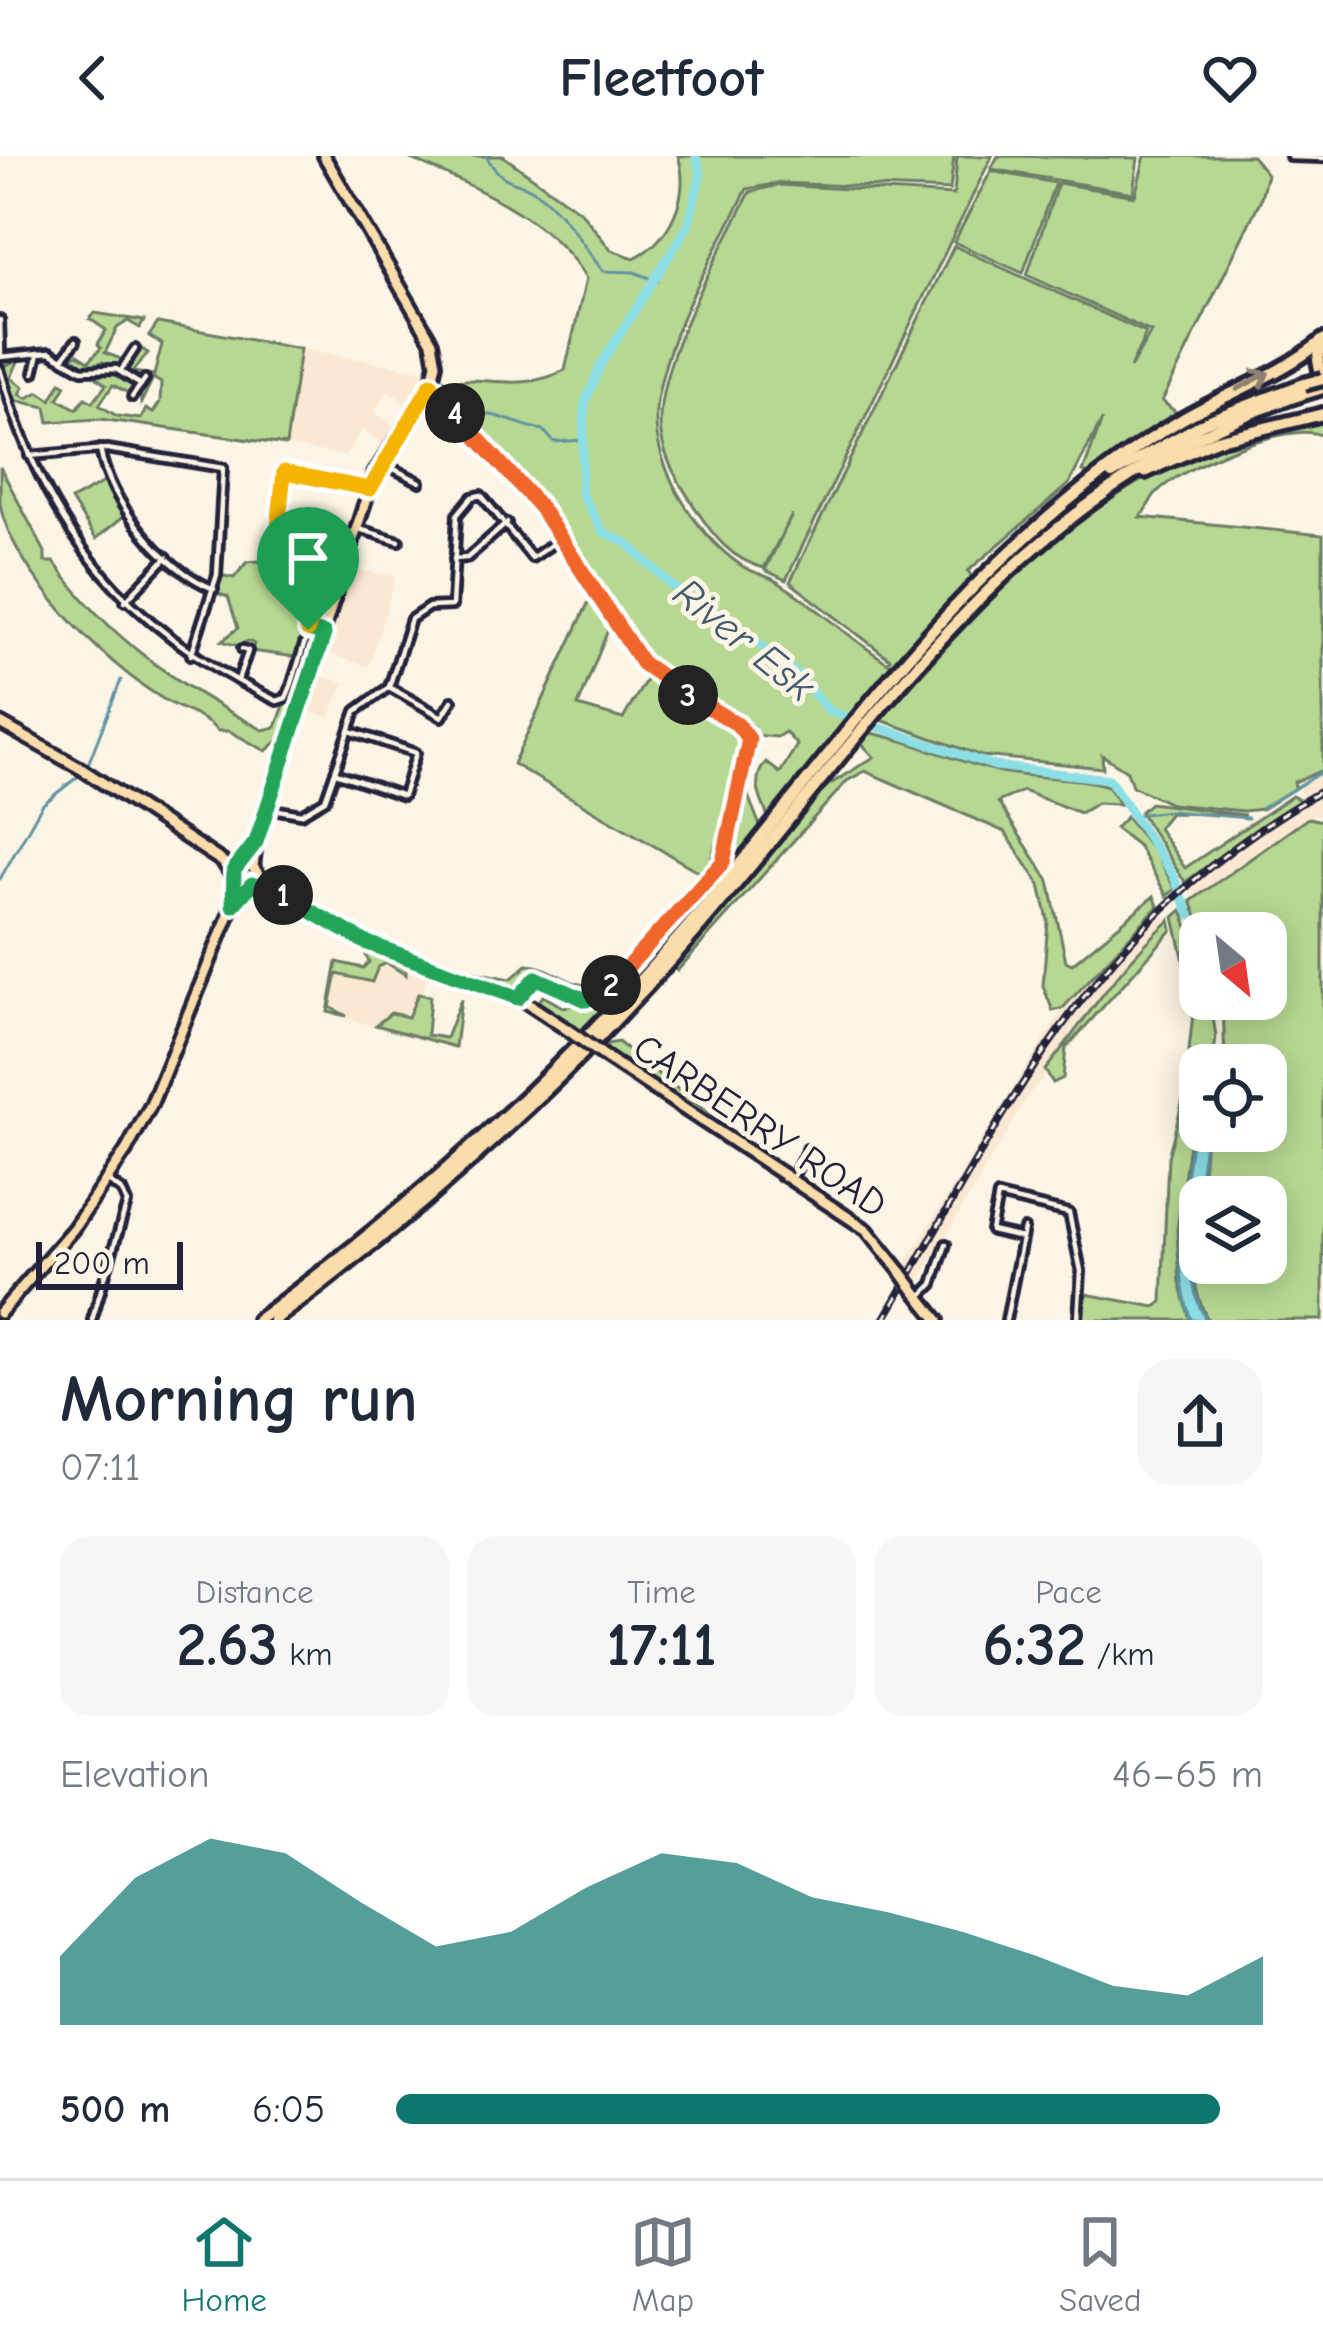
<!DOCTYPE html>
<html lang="en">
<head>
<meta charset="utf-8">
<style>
  :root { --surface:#fff; --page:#f6f6f7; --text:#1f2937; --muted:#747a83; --line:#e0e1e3; --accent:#0f766e }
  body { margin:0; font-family:"Comic Neue",sans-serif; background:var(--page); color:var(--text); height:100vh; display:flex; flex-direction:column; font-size:45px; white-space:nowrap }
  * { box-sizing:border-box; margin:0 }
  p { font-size:39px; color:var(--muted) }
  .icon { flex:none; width:66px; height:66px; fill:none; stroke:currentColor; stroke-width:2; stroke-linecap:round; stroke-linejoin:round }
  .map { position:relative; height:1164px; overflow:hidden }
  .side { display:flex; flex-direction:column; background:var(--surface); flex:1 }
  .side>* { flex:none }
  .needle { width:78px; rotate:151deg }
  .tools { position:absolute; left:1179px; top:756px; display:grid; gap:24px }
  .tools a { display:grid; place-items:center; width:108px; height:108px; border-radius:24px; background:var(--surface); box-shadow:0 6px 30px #0003; font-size:60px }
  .scale { position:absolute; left:36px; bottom:30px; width:147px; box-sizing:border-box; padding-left:12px; border:6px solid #22223b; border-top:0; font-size:33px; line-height:42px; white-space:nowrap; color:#22223b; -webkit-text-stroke:9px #fcf5e5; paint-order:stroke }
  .pin { position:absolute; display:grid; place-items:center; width:102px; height:102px; color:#fff; margin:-123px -51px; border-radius:50% 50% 50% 0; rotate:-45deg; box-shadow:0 0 12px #0007 }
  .pin .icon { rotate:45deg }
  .km { position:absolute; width:60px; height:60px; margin:-30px; border-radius:50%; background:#222; color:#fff; font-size:33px; line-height:60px; text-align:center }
  .round { display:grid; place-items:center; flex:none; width:126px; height:126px; border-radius:36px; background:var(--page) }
  .summary { display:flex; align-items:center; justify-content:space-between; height:204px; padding:0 60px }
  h1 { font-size:66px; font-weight:600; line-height:90px }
  .stats { display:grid; grid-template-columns:repeat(3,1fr); gap:18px; height:204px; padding:12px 60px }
  .stats div { display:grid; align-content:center; border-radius:30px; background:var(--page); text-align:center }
  .stats b { font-size:60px; font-weight:600 }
  .stats small { font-size:33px; font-weight:400 }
  .stats p { font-size:33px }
  .chart { height:336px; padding:24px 60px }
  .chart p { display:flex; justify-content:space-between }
  .chart svg { width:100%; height:216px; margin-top:12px; fill:var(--accent); opacity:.7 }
  ul { padding:0 60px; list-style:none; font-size:39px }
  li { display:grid; grid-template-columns:192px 144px 1fr; align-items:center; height:90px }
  li i { height:30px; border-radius:15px; background:var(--accent) }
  header { display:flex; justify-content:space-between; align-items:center; height:156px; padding:0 60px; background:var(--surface); font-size:54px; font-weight:600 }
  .tab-bar { display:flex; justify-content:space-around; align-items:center; height:168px; border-top:3px solid var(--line); background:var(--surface); font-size:33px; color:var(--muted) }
  .tab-bar a { display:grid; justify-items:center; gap:6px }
  .tab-bar .selected { color:var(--accent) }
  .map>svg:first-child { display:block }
  .built { fill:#fbe8d3 }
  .green { fill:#b7d892; stroke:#6c7d66; stroke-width:3; fill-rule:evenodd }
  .water { fill:#8ddfe6; stroke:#6293a2; stroke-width:3 }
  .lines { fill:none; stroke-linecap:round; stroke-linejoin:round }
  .stream { stroke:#6293a2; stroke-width:3 }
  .river { stroke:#8ddfe6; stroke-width:9 }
  .minor-casing { stroke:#22223b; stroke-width:14 }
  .primary-casing { stroke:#22223b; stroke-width:18 }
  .trunk-casing { stroke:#22223b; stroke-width:20 }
  .minor { stroke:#fcf5e5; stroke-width:4.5 }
  .primary { stroke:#fbddab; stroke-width:9 }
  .trunk { stroke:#fbddab; stroke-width:10 }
  .rail-casing { stroke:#22223b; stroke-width:8 }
  .rail { stroke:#fcf5e5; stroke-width:3; stroke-dasharray:9; stroke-linecap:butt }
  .primary-bridge-casing { stroke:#22223b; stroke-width:18; stroke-linecap:butt }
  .trunk-bridge-casing { stroke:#22223b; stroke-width:20; stroke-linecap:butt }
  .primary-bridge { stroke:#fbddab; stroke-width:9 }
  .trunk-bridge { stroke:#fbddab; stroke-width:10 }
  .oneway { stroke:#8e8073 }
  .split-1-casing { stroke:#fff; stroke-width:24 }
  .split-2-casing { stroke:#fff; stroke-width:24 }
  .split-3-casing { stroke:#fff; stroke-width:24 }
  .split-4-casing { stroke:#fff; stroke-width:24 }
  .split-5-casing { stroke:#fff; stroke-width:24 }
  .split-6-casing { stroke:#fff; stroke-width:24 }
  .split-1 { stroke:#22a559; stroke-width:15 }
  .split-2 { stroke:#22a559; stroke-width:15 }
  .split-3 { stroke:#f0652b; stroke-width:15 }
  .split-4 { stroke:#f0652b; stroke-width:15 }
  .split-5 { stroke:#f5b400; stroke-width:15 }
  .split-6 { stroke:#f5b400; stroke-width:15 }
  .labels { text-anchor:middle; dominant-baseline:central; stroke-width:10; stroke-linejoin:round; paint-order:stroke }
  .street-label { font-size:39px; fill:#22223b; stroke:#fcf5e5 }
  .water-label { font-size:42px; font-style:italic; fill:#425b6e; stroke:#fcf5e5 }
</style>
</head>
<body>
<header><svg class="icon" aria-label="back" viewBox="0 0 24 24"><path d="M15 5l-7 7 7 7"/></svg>Fleetfoot<svg class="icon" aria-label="heart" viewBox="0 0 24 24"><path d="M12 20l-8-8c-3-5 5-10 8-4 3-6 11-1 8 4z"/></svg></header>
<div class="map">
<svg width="1323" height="1164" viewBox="0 0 1323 1164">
  <rect width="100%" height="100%" fill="#fcf5e5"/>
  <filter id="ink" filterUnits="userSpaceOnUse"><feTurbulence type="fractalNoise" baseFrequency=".00833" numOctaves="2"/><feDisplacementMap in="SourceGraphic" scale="24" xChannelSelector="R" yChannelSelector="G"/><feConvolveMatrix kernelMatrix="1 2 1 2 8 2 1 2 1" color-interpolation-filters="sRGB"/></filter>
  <g filter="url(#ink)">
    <g class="built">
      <path d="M 300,193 L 425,215 L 411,252 L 389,235 L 374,255 L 398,273 L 385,292 L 363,273 L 344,300 L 286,289 Z"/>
      <path d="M 349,413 L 396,420 L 369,511 L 324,496 Z"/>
      <path d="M 316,518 L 345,527 L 329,561 L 304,555 Z"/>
      <path d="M 1323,614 L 1323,659 L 1314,659 L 1199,743 L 1189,734 L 1192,730 L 1179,716 L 1254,661 L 1292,640 L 1305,643 L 1294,627 Z"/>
      <path d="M 1160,750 L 1171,777 L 1030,937 L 917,1129 L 903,1112 L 1063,852 Z"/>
      <path d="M 381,797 L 428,816 L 410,882 L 328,856 L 337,817 L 378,811 Z"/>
    </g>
    <g class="green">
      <path d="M 404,0 L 503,0 L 581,56 L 611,94 L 634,102 C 670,85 691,39 678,0 L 954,0 L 950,34 L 779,27 L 747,33 C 714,100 669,170 657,245 C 648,304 694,378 742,410 C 753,417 766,419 776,425 C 815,448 849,482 888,507 L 890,503 L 790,426 L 954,90 L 1146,177 L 1130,212 L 1151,176 L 1027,119 L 1058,27 L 1135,40 L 1145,0 L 1252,0 L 1267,18 L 1260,45 L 1162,245 L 1177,257 L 1088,318 L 1083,316 L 1102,264 L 1069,328 L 968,415 L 972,421 L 820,597 L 770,666 C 762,644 749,626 766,606 L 780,617 L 797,589 L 785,576 L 777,581 L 752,579 L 754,571 L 656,516 L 535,335 L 445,229 C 473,214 516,240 565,214 L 586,123 C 551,60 467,28 404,0 Z"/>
      <path d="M 957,0 L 992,0 L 786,424 L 765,414 L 792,359 L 764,412 C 732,404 713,380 696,353 C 681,330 665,306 661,278 C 651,213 721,95 750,36 L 778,29 L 954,39 Z"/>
      <path d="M 998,0 L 1138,2 L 1133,37 L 991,13 Z"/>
      <path d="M 991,15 L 1055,27 L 1023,117 L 954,86 Z"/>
      <path d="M 95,157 L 144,165 L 140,172 L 128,165 L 117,172 L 105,197 L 124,204 L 121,210 L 102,206 L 84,211 L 69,202 L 78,198 L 89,205 L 101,192 L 98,188 L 106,174 L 90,163 Z"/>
      <path d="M 158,167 L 300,193 L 286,289 L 100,263 L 49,266 L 46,251 L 13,244 L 3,211 L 19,203 L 11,222 L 24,231 L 20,238 L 27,242 L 39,236 L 51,244 L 61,226 L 66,229 L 58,243 L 77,253 L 85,242 L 93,246 L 106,229 L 96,221 L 111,214 L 137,232 L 128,237 L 113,229 L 99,249 L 117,260 L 141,263 L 146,253 L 153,257 L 160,246 L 161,227 L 153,222 L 141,247 L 140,236 L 149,221 L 138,225 L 125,215 L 142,193 L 148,197 L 132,216 L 154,219 L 162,188 L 149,180 Z"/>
      <path d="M 1318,264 L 1323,265 L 1323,280 C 1290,263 1183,310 1156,337 C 1150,344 1147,354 1140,361 L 1323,379 L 1323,614 L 1294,626 L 1295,632 L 1262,653 L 1243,655 L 1171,648 L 1132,630 L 1127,615 L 1102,599 L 1103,612 L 982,600 L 881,564 C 966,467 1058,363 1176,306 C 1221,284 1270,276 1318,264 Z"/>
      <path d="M 0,311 L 45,396 L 45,406 L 54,406 C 109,484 180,530 263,574 L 276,571 L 309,482 L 316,481 L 284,580 L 266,595 L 229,575 L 218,575 C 201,558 182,555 163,543 C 105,509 12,414 0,348 C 0,337 0,323 0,311 Z"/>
      <path d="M 106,325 L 125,359 L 96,383 L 71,344 Z"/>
      <path d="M 323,400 L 327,406 L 296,501 L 251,495 L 254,488 L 248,485 L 238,490 L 222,485 L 238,472 L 228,441 L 216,437 L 220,419 L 234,422 L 247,406 Z"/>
      <path d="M 592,439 L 610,469 L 578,550 L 623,563 L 649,519 L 742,578 L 736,623 L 706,720 L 513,608 Z"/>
      <path d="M 870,577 C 915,585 953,605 997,615 C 1033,624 1071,619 1108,630 L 1119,648 L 1097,647 L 1080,657 L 1023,635 L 998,646 L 1049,725 L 1066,805 L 1072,808 L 1154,740 L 1158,750 L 1063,852 L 1053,855 L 1043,830 L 1048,764 L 1040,729 L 1005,676 L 865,615 L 847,625 L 677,815 L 673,811 L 824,632 L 874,601 L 862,588 Z"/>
      <path d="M 742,637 L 747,637 L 762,675 L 579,878 L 537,848 L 543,840 L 563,851 L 602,844 L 699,746 L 728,708 Z"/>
      <path d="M 1292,640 L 1301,645 L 1185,726 L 1140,656 L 1150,647 L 1245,659 L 1170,657 L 1158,672 L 1185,712 Z"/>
      <path d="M 1126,661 L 1155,696 L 1175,733 L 1167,740 L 1138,690 L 1115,672 Z"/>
      <path d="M 1308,662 L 1323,665 L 1323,1164 L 1208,1164 C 1175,1104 1208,1037 1205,975 L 1266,975 L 1266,909 L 1225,909 L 1223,843 L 1266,843 L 1266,777 L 1203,777 L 1191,745 ZM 1200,1041 L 1266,1041 L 1266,1107 L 1200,1107 Z"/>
      <path d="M 1182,754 L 1200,804 L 1200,843 L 1210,843 L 1216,880 L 1213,909 L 1200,909 L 1177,1074 L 1180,1126 L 1190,1164 L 1081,1164 L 1086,1138 L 1155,1151 L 1162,1146 L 1168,1001 L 1184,940 L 1194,849 L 1174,761 Z"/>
      <path d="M 1170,764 L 1172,774 L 1066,892 L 1063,922 L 1053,927 L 1045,914 C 1087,862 1120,809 1170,764 Z"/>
      <path d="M 361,788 L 406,814 L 406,819 L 387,807 L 378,811 L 372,826 L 337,818 L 330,851 L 347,860 L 328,856 L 337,806 L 363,812 L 369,806 Z"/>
      <path d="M 618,806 L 623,810 L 594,838 L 583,840 C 548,824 547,813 511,831 L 441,810 L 511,823 L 527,809 C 552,810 567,829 589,829 Z"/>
      <path d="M 418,838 L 430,840 L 427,879 L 446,882 L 461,843 L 455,891 L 376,869 L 391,857 L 408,861 Z"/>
      <path d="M 618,886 L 722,968 L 719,972 L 605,895 L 607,888 Z"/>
    </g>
    <path class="water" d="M 1200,938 C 1200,959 1206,975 1204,993 C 1198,1048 1177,1111 1206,1164 L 1191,1164 C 1171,1105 1182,1053 1190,994 C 1193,973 1189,957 1200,938 Z"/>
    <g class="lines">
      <g class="stream">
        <path d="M 486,0 C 507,36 518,19 544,42 C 569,64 583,90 603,115 L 634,116 L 658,125"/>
        <path d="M 444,223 L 455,242 L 473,248 L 478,258 C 500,257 521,271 543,274 L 554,286 L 583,284"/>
        <path d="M 87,611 L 121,524"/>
        <path d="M 1262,652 L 1323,615"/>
        <path d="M 1135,659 L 1169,655 L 1248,662"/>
        <path d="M 0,723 L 42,649 L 81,618"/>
      </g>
      <path class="river" d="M 696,0 L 701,17 L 688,70 L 601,208 L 585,247 L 581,337 L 603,376 L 627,387 L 672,430 L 725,461 L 796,517 L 829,555 L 995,610 L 1109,623 L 1173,719 L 1190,759"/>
      <defs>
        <g id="minor">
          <path d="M 1290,1 L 1323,2"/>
          <path d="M 0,164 L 1,198"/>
          <path d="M 0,201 L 50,196 L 82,214 L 116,213 L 141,229"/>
          <path d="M 63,202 L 76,185"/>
          <path d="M 0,213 C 45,374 125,473 277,545 L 286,542 L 291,530 L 331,403 L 325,396 L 275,401 L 282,318 L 370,333"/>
          <path d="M 122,213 L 135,193"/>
          <path d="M 34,217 L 39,197"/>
          <path d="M 431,228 L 540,351 L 642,507 L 737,568 L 749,583 L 723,707 L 598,840 L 579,843 L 536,822 L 519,839"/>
          <path d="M 132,241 L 145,223"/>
          <path d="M 100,293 C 109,346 164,414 214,433"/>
          <path d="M 29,300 L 107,293 L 223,312 L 217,419 L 191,499"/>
          <path d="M 382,307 L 420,326"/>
          <path d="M 359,373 L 399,385"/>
          <path d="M 454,403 L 467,402 L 507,367"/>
          <path d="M 125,445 L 167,401"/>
          <path d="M 238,524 L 248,495 L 242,493"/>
          <path d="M 389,531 L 442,561 L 452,545"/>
          <path d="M 336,617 L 403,640 L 416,597 L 350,575"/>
          <path d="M 267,652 L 301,658 L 325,644 L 356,555 L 389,531 L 411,463 L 429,451 L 452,450 L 457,359 L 472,341 L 481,339 L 532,402 L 561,382"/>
          <path d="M 792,1023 L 807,993"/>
          <path d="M 1022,1082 L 991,1075 L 998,1040 L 1069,1057 L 1081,1115 L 1078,1164"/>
          <path d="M 920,1141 L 933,1128 L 946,1088"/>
          <path d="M 92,1164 L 127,1047 L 122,1035 L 107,1024"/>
          <path d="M 1006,1164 L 1024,1073"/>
        </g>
        <g id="primary">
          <path d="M 0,567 L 80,612 L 223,706 L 237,728 L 248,729"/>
          <path d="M 233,720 L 253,690"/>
          <path d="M 262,729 L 365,786 L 518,841 L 565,872"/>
          <path d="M 267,730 L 253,711 L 256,686 L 374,318 L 431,228 L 436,208 L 432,186 L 324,0"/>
          <path d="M 607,902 L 867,1074 L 901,1116"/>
          <path d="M 915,1135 L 938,1164"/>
          <path d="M 0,1157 L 73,1073 L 126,995 L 151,949 L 233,749 L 256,716"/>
        </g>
        <g id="trunk">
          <path d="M 1323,185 L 1318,204 L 1323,228"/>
          <path d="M 1145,316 L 1216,284 L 1323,258"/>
          <path d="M 1112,318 L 1207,265 L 1304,228"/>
          <path d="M 258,1164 C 414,1050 558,920 685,774 C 787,656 878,524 990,415 C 1048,359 1111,305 1181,264 C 1227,237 1283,218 1323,184"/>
          <path d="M 274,1164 C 423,1054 560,930 683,790 C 879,567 1019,320 1323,232"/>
        </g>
      </defs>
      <use href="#minor" class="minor-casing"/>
      <use href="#primary" class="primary-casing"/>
      <use href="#trunk" class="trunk-casing"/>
      <use href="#minor" class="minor"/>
      <use href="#primary" class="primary"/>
      <use href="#trunk" class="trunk"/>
      <defs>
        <path id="rail" d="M 884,1164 C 1012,945 1092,765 1323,634"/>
      </defs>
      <use href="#rail" class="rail-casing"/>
      <use href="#rail" class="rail"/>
      <defs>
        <g id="primary-bridge">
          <path d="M 565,872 L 607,902"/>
          <path d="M 901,1116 L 915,1135"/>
        </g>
        <path id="trunk-bridge" d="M 1304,228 L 1323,223"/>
      </defs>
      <use href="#primary-bridge" class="primary-bridge-casing"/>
      <use href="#trunk-bridge" class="trunk-bridge-casing"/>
      <use href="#primary-bridge" class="primary-bridge"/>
      <use href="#trunk-bridge" class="trunk-bridge"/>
    </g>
    <defs><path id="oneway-shaft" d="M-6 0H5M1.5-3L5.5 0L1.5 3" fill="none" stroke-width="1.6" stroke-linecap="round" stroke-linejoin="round" transform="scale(3)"/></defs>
    <use class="oneway" href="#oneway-shaft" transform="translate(1253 225) rotate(-28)"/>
  </g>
  <g class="lines" filter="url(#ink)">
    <defs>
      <path id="split-1" d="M 283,739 L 252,728 L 233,749 L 234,714 L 256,686 L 324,478 L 308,474"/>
      <path id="split-2" d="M 283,739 L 365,786 L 518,842 L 536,822 L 586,844 L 611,829"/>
      <path id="split-3" d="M 611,829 L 723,706 L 749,583 L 737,568 L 688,539"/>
      <path id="split-4" d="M 455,257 L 540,351 L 642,507 L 688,539"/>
      <path id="split-5" d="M 311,398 L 275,400 L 284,316 L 370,333 L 431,228 L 455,257"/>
      <path id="split-6" d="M 308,474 L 331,403 L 328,397 L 311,398"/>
    </defs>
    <use href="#split-1" class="split-1-casing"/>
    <use href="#split-2" class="split-2-casing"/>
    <use href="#split-3" class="split-3-casing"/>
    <use href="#split-4" class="split-4-casing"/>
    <use href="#split-5" class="split-5-casing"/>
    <use href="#split-6" class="split-6-casing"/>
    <use href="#split-1" class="split-1"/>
    <use href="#split-2" class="split-2"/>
    <use href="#split-3" class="split-3"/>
    <use href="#split-4" class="split-4"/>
    <use href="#split-5" class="split-5"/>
    <use href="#split-6" class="split-6"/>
  </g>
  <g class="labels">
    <g class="street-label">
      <text transform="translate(760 970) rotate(34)">CARBERRY ROAD</text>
    </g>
    <g class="water-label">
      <text transform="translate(744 484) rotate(39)">River Esk</text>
    </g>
  </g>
</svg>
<div class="tools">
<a><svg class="needle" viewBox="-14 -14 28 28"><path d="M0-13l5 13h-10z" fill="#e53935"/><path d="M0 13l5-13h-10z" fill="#747a83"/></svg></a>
<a><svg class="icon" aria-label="locate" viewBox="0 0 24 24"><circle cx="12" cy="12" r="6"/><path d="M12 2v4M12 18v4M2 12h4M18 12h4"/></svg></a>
<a><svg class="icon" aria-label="layers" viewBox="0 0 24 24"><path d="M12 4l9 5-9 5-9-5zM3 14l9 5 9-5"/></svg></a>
</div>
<div class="scale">200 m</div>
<div class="pin" style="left:308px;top:474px;background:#1e9e55"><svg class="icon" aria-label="arrive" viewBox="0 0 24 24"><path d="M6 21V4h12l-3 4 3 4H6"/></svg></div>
<b class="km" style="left:283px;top:739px">1</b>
<b class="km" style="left:611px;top:829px">2</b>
<b class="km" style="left:688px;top:539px">3</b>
<b class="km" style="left:455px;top:257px">4</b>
</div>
<section class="side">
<div class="summary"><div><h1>Morning run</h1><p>07:11</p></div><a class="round"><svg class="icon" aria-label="share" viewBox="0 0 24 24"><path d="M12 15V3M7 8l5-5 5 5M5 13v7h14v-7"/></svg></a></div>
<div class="stats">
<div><p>Distance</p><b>2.63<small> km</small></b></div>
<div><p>Time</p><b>17:11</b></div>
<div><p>Pace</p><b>6:32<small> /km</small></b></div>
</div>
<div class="chart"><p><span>Elevation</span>46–65 m</p>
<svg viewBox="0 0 160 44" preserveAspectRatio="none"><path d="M0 44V30L10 14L20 6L30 9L40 19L50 28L60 25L70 16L80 9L90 11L100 18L110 21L120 25L130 30L140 36L150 38L160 30V44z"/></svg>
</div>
<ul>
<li><b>500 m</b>6:05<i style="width:95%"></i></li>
</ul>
</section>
<nav class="tab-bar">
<a class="selected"><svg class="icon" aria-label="home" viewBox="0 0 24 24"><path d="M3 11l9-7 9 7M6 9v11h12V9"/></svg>Home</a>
<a><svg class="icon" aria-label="map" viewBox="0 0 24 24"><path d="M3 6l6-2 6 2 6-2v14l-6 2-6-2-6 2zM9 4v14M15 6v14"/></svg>Map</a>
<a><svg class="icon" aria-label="saved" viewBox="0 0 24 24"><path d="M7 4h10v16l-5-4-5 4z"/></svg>Saved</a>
</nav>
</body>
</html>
